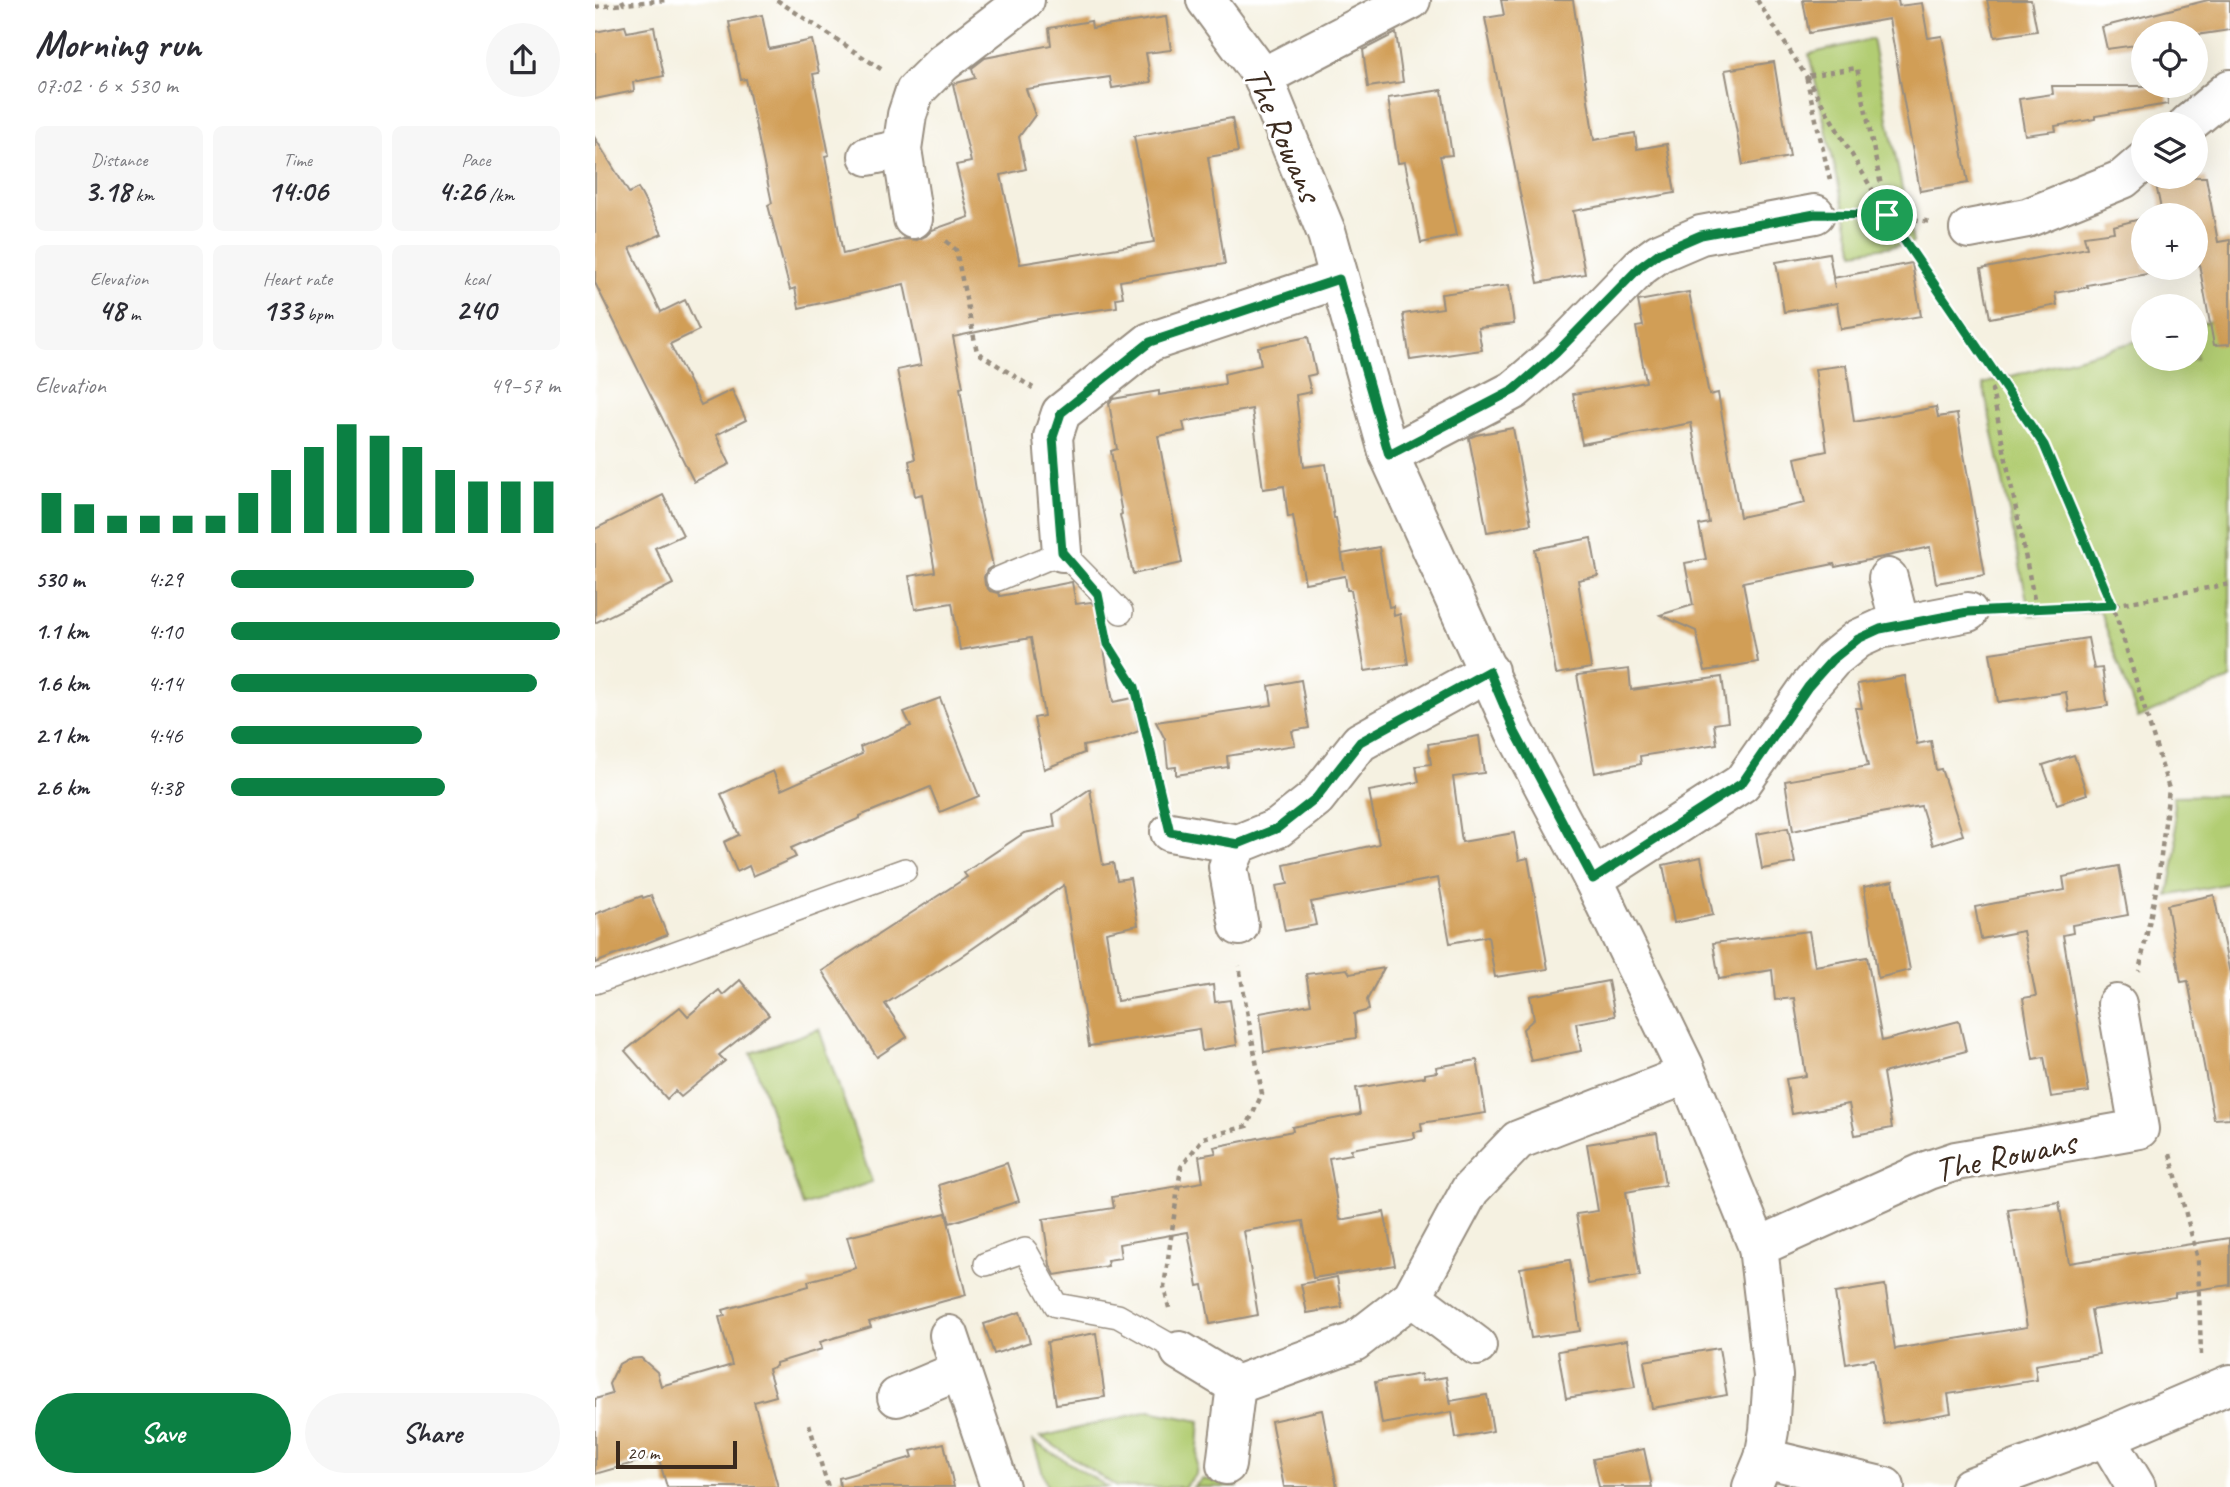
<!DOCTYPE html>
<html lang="en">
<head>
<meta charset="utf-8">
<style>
  :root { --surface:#fff; --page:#f7f7f7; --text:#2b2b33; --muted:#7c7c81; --accent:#0b8043 }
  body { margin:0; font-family:Caveat,sans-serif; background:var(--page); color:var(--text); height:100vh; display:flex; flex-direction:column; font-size:26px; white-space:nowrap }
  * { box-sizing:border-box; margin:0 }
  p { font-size:23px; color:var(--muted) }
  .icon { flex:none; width:38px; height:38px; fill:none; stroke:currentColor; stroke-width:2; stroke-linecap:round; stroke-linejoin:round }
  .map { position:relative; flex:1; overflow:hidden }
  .sheet { display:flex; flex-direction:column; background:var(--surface); width:595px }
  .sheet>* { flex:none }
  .tools { position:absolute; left:1536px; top:21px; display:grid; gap:14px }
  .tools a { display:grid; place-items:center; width:77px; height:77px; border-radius:50%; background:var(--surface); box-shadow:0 7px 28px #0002; font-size:35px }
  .scale { position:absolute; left:21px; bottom:18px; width:121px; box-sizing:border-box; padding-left:7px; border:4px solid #3b2a1e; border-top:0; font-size:19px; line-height:24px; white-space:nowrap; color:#3b2a1e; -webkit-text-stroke:5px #fff; paint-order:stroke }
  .pin { position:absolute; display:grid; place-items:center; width:60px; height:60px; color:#fff; margin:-30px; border:4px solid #fff; border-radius:50%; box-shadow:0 2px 7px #0007 }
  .round { display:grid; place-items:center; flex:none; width:74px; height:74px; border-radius:37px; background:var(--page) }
  .overview { display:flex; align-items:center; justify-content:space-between; height:119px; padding:0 35px }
  h1 { font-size:38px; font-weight:700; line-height:52px }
  .metrics { display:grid; grid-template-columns:repeat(3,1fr); gap:10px; height:119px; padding:7px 35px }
  .metrics div { display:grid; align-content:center; border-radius:10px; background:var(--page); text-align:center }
  .metrics b { font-size:30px; font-weight:700 }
  .metrics small { font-size:19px; font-weight:400 }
  .metrics p { font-size:19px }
  .chart { height:196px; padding:14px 35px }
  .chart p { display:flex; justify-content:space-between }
  .chart svg { width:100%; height:126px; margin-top:7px; stroke:var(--accent); stroke-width:6 }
  .primary-button { display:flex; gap:14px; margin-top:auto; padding:14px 35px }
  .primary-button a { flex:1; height:80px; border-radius:42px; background:var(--accent); color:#fff; font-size:28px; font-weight:700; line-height:80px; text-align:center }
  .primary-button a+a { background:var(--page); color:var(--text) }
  ul { padding:0 35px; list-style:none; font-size:23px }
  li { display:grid; grid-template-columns:112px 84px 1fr; align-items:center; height:52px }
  li i { height:18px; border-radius:9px; background:var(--accent) }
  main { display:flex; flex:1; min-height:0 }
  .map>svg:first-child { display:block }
  .green { fill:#b2cd73; stroke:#767c48; stroke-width:2 }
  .building { fill:#d19e56 }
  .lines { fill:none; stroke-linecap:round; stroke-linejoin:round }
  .service-casing { stroke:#988e80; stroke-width:26 }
  .minor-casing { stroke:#988e80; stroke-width:42 }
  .path { stroke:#988e80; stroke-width:4.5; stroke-dasharray:5 5; stroke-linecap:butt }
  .service { stroke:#fff; stroke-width:23 }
  .minor { stroke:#fff; stroke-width:38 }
  .route-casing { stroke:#fff; stroke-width:14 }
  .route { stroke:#0b8043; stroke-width:9 }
  .labels { text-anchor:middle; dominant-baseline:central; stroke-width:6; stroke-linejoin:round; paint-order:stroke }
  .street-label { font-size:35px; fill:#3b2a1e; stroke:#fff }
</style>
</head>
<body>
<main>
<section class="sheet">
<div class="overview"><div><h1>Morning run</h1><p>07:02 · 6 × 530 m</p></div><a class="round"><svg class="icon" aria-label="share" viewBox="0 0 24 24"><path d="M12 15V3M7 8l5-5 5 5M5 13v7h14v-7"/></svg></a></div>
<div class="metrics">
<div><p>Distance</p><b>3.18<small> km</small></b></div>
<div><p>Time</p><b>14:06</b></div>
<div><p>Pace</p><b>4:26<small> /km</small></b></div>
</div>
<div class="metrics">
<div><p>Elevation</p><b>48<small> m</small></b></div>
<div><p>Heart rate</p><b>133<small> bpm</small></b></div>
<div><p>kcal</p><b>240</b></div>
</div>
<div class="chart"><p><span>Elevation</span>49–57 m</p>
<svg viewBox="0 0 160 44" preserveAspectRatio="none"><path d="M5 44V30M15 44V34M25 44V38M35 44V38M45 44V38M55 44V38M65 44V30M75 44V22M85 44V14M95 44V6M105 44V10M115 44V14M125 44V22M135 44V26M145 44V26M155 44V26"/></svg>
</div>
<ul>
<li><b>530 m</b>4:29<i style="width:74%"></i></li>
<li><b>1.1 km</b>4:10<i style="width:100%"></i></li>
<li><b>1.6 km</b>4:14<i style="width:93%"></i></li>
<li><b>2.1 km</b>4:46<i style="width:58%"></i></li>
<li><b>2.6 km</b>4:38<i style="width:65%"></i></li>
</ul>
<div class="primary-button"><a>Save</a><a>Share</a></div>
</section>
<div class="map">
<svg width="1635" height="1487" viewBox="0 0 1635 1487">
  <rect width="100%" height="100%" fill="#fff"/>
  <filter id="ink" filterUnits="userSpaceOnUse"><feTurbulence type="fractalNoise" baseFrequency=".0143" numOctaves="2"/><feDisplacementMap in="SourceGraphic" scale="14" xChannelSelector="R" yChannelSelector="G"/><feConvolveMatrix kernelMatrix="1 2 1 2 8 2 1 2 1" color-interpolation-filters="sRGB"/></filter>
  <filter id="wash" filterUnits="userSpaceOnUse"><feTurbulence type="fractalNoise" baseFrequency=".00686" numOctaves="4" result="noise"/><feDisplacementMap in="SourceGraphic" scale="28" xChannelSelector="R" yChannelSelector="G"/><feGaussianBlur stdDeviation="1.57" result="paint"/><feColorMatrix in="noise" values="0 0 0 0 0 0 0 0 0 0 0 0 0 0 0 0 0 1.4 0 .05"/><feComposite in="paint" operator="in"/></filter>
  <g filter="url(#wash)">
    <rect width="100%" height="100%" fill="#f5f1e1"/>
    <g class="green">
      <path d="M 1277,39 L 1318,243 L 1259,252 L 1214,54 Z"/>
      <path d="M 1635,315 L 1635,679 L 1543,718 L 1505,611 L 1435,615 L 1388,384 L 1549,339 L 1549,359 L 1601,359 L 1601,325 Z"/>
      <path d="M 1635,795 L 1635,883 L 1573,896 L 1582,848 L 1578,796 Z"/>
      <path d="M 224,1029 L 277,1182 L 208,1206 L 156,1053 Z"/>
      <path d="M 554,1411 L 605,1421 L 601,1475 L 589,1487 L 522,1487 L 446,1437 Z"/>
      <path d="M 438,1441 L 513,1487 L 452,1487 Z"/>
      <path d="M 608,1479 L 643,1486 L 643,1487 L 598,1487 Z"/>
    </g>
    <g id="blocks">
      <g class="building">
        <path d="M 906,0 L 978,0 L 999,140 L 1040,133 L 1042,149 L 1072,144 L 1080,193 L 978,211 L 990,274 L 943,283 L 890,18 L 909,15 Z"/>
        <path d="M 1208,0 L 1303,0 L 1304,6 L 1327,3 L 1333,38 L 1347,36 L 1373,183 L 1325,191 L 1294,19 L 1214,33 Z"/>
        <path d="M 1392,0 L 1436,0 L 1442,31 L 1400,37 Z"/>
        <path d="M 1613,0 L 1635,0 L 1635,30 L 1601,35 L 1601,33 L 1549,33 L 1549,44 L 1512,49 L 1507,27 Z"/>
        <path d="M 167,15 L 174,49 L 217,40 L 224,73 L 218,74 L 234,155 L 230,156 L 248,254 L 309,239 L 322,240 L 331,236 L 337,230 L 374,217 L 361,165 L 376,162 L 358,84 L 380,78 L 377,68 L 390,58 L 456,45 L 454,28 L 496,21 L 497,28 L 571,17 L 576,50 L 551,53 L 556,82 L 517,88 L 515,77 L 431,89 L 440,115 L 424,137 L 431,169 L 406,175 L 425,264 L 559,242 L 539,136 L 637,118 L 643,152 L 613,157 L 630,264 L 525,281 L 528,297 L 521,298 L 522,307 L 453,317 L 358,337 L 368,387 L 365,388 L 381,490 L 398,566 L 392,570 L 389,577 L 390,585 L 395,591 L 404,593 L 405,596 L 477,582 L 481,604 L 496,602 L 502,607 L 518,702 L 538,698 L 544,731 L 527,738 L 488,746 L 489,753 L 449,769 L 439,718 L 449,716 L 436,638 L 365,650 L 357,603 L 320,609 L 314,576 L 340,572 L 327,494 L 320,496 L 314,461 L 320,459 L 302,370 L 326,365 L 309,284 L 204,308 L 200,288 L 195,290 L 173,205 L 177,203 L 151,79 L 146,80 L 134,22 Z"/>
        <path d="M 30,26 L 32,32 L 59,27 L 69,76 L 38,82 L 39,91 L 0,99 L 0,32 Z"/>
        <path d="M 801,33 L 808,82 L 773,87 L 768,50 Z"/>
        <path d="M 1179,62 L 1195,157 L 1148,165 L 1130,70 Z"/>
        <path d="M 1457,86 L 1572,86 L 1573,104 L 1500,116 L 1500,119 L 1460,126 L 1461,131 L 1430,135 L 1424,99 L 1458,94 Z"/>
        <path d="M 847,90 L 857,155 L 845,156 L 861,236 L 826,243 L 810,162 L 803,163 L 793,98 Z"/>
        <path d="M 0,138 L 34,193 L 43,188 L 67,234 L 35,248 L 66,312 L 90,300 L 104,330 L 75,344 L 106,405 L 137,390 L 151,420 L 121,435 L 135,464 L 99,482 L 0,283 Z"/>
        <path d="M 1564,177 L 1611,177 L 1623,242 L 1635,240 L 1635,344 L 1619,345 L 1604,264 L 1601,265 L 1601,215 L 1562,215 L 1567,214 L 1560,180 Z"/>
        <path d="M 1549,218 L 1549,268 L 1585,268 L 1492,285 L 1493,287 L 1460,293 L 1462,305 L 1395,318 L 1386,269 L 1492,248 L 1489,236 L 1519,232 L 1518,226 Z"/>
        <path d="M 1234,253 L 1240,288 L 1238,278 L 1317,263 L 1326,316 L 1246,329 L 1242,303 L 1189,312 L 1181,262 Z"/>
        <path d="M 914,285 L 919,324 L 883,328 L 887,350 L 815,360 L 808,314 L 848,308 L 846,294 Z"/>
        <path d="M 1094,292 L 1114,395 L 1123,393 L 1145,517 L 1210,503 L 1200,458 L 1232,451 L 1220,369 L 1251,365 L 1259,422 L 1341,407 L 1343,417 L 1362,414 L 1390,575 L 1341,583 L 1335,547 L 1240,567 L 1239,564 L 1148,582 L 1163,662 L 1110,671 L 1101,631 L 1065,615 L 1098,605 L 1090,563 L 1111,559 L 1104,525 L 1114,523 L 1096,423 L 987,444 L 978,394 L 1051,382 L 1041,327 L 1048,326 L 1043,301 Z"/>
        <path d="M 713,337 L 721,374 L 712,376 L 716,392 L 701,395 L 709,467 L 731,464 L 739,518 L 741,518 L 749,570 L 747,554 L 784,547 L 794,607 L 798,606 L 799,616 L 805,614 L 813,664 L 770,671 L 756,590 L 752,590 L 750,576 L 710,583 L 698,516 L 693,517 L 689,486 L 668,489 L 657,409 L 588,422 L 590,431 L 563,436 L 587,563 L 538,574 L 525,515 L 527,514 L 516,451 L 522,449 L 514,403 L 518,399 L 564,391 L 564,395 L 630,384 L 629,374 L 666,365 L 663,347 Z"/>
        <path d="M 918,428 L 936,524 L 892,532 L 874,438 L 881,435 Z"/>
        <path d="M 68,495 L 88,535 L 60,548 L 78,584 L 0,623 L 0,529 Z"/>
        <path d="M 996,538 L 1003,576 L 983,580 L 996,668 L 961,674 L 940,549 Z"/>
        <path d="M 1493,638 L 1499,669 L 1507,668 L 1513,706 L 1474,712 L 1471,692 L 1403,702 L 1395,653 Z"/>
        <path d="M 1034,669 L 1036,690 L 1127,677 L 1133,722 L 1119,724 L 1122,744 L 1045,756 L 1046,764 L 1000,773 L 982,675 Z"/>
        <path d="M 1310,676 L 1322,744 L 1336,741 L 1341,770 L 1346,769 L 1368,835 L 1338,845 L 1326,806 L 1256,818 L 1198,831 L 1190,781 L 1273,766 L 1260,708 L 1267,708 L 1262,684 Z"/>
        <path d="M 706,680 L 714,728 L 697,731 L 700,745 L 632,756 L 633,767 L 581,775 L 581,767 L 573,768 L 570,739 L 561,722 L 677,705 L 674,686 Z"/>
        <path d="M 345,698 L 384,796 L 345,812 L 335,787 L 265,816 L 265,818 L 196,848 L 201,857 L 158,876 L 154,866 L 142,872 L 129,842 L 144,835 L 126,794 L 178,771 L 186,790 L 267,754 L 265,747 L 316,726 L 309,712 Z"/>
        <path d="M 884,736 L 889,773 L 858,777 L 867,842 L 919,833 L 924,860 L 933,858 L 953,969 L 900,977 L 893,936 L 855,943 L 843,878 L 716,902 L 721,925 L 690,931 L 681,886 L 693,884 L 689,865 L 784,844 L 774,791 L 824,782 L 821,766 L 836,764 L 833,744 Z"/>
        <path d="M 1479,755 L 1492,794 L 1462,804 L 1448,765 Z"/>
        <path d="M 495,789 L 508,865 L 518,863 L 522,880 L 535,878 L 543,925 L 511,932 L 522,1001 L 618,985 L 620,1002 L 635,1000 L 642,1045 L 607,1051 L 604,1029 L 494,1046 L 469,885 L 364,958 L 290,1004 L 312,1037 L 282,1057 L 227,971 L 372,877 L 369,873 L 429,833 L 460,827 L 458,814 Z"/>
        <path d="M 1193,828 L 1200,863 L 1167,869 L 1161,834 Z"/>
        <path d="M 1106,857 L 1118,915 L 1079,923 L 1068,865 Z"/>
        <path d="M 1524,866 L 1533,915 L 1477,925 L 1478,933 L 1468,935 L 1494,1092 L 1456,1097 L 1449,1057 L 1438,1059 L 1428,998 L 1441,996 L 1428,931 L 1386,939 L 1380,907 L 1470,890 L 1468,877 Z"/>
        <path d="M 1298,881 L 1315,970 L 1283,978 L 1269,887 Z"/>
        <path d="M 56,895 L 72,935 L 0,963 L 0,914 L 47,896 L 48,898 Z"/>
        <path d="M 1619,895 L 1635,974 L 1635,1118 L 1619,1119 L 1593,981 L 1586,982 L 1572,905 Z"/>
        <path d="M 1214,931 L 1220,966 L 1272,957 L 1287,1041 L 1364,1021 L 1371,1051 L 1288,1073 L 1297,1128 L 1260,1135 L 1254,1104 L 1197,1114 L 1191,1079 L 1211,1076 L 1199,998 L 1180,1000 L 1177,970 L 1124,979 L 1118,943 Z"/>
        <path d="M 789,968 L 772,1000 L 774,1010 L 759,1014 L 761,1038 L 669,1052 L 665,1013 L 716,1004 L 711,974 L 752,969 L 755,974 Z"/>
        <path d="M 145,980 L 174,1015 L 124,1055 L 130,1061 L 86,1097 L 80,1091 L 72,1099 L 30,1051 L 85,1007 L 93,1016 L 124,990 L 128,995 Z"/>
        <path d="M 1013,981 L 1020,1016 L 981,1023 L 986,1051 L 936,1061 L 928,1029 L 939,1019 L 935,996 Z"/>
        <path d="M 882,1060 L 891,1113 L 826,1123 L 827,1131 L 819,1132 L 820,1138 L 756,1149 L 757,1154 L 734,1158 L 745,1220 L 789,1212 L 800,1265 L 718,1278 L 708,1221 L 649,1231 L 663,1315 L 615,1324 L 608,1285 L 603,1286 L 593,1232 L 524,1244 L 526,1258 L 512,1260 L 513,1266 L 460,1275 L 455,1265 L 448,1219 L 519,1208 L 517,1197 L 608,1182 L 604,1156 L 621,1153 L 619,1147 L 698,1131 L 697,1127 L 765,1114 L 761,1088 L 830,1077 L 830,1074 L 842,1072 L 841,1067 Z"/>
        <path d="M 1062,1133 L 1070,1185 L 1031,1192 L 1045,1276 L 993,1284 L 981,1214 L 1003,1211 L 992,1144 Z"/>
        <path d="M 412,1163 L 424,1201 L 355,1223 L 344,1185 Z"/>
        <path d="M 1464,1202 L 1474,1263 L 1635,1238 L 1635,1285 L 1580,1293 L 1580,1297 L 1496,1310 L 1504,1354 L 1440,1365 L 1442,1380 L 1353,1394 L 1356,1413 L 1289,1424 L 1279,1359 L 1251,1364 L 1240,1293 L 1290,1285 L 1300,1349 L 1432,1327 L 1413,1210 Z"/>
        <path d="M 351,1213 L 371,1295 L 274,1322 L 276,1327 L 225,1342 L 227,1349 L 181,1363 L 181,1366 L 173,1369 L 181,1396 L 159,1402 L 183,1487 L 72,1487 L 63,1456 L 0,1474 L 0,1399 L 17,1394 L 14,1384 L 24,1364 L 33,1359 L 46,1358 L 62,1372 L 66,1386 L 137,1365 L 124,1317 L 130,1316 L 128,1310 L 214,1286 L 213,1281 L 261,1268 L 252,1237 Z"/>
        <path d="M 975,1260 L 985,1331 L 936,1338 L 925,1268 Z"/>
        <path d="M 742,1277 L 747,1307 L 712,1313 L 706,1284 Z"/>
        <path d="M 425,1312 L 435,1342 L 399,1354 L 389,1324 Z"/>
        <path d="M 501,1333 L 510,1397 L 461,1404 L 452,1342 Z"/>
        <path d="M 1032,1340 L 1040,1387 L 971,1398 L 963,1351 Z"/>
        <path d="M 1124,1348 L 1132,1395 L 1057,1408 L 1049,1361 Z"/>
        <path d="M 826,1374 L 827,1381 L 851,1377 L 856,1405 L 855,1401 L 892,1395 L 898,1431 L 861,1438 L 857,1412 L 787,1424 L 780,1382 Z"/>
        <path d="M 727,1410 L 742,1487 L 689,1487 L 676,1421 Z"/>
        <path d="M 349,1443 L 359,1487 L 245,1487 L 244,1478 L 318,1457 L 316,1451 Z"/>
        <path d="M 1049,1449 L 1057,1487 L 1004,1487 L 998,1459 Z"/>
      </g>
    </g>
  </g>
  <g filter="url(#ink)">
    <use href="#blocks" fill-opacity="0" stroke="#988e80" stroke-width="2"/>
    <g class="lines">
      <defs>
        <g id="service">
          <path d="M 403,579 L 467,552 L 526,612"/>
          <path d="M 0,982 L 310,870"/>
          <path d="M 391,1264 L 430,1250 L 461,1305 L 523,1316 L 585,1351"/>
        </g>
        <g id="minor">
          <path d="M 611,0 L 668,77 L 732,234 L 794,455 L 920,732 L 998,879 L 1089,1066 L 1163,1247 L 1178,1376 L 1174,1431 L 1169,1458 L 1157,1487"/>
          <path d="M 668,77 L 816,0"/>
          <path d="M 1593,124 L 1635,89"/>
          <path d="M 273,156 L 307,149"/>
          <path d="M 318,219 L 307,149 L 312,115 L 320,91 L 348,63 L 430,0"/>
          <path d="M 1374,229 L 1432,218 L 1528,179 L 1549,161"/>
          <path d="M 794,455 L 919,390 L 962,353 L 1045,267 L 1064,253 L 1106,235 L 1220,214"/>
          <path d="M 467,552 L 458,437 L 466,413 L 555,342 L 744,279"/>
          <path d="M 1293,578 L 1305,625"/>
          <path d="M 575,832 L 643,844 L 683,828 L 721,798 L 765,742 L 894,671"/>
          <path d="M 643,844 L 633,867 L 644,926"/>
          <path d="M 998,879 L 1147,783 L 1214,687 L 1237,660 L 1263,639 L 1285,629 L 1373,612"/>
          <path d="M 1163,1247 L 1334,1170 L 1361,1161 L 1544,1129 L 1522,1004"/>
          <path d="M 817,1297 L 882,1346"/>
          <path d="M 354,1335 L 405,1487"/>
          <path d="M 585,1351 L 641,1385 L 759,1342 L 817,1297 L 875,1190 L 923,1140 L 1091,1075"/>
          <path d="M 302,1397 L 366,1370"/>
          <path d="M 1511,1437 L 1541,1487"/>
          <path d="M 1169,1458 L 1290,1487"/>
          <path d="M 631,1465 L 641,1385"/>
          <path d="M 1375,1487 L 1511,1437 L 1635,1384"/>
        </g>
      </defs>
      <use href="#service" class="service-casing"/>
      <use href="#minor" class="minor-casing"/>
      <g class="path">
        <path d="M 27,0 L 29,4 L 71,0"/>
        <path d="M 182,0 L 289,71"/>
        <path d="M 1162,0 L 1211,76 L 1292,215 L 1449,445 L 1518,605 L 1574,789 L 1563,881 L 1544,971"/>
        <path d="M 0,7 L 29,4"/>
        <path d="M 1235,180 L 1211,76 L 1262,68 L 1291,210"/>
        <path d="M 1259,215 L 1292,215 L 1337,222"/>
        <path d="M 351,241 L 361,250 L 382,352 L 438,388"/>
        <path d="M 1408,385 L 1397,390 L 1441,609"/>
        <path d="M 1410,610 L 1518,605 L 1635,584"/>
        <path d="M 512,640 L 540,687 L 565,795"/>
        <path d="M 1575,1154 L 1603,1259 L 1606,1355"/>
        <path d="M 574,1308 L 569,1287 L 586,1167 L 608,1138 L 652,1126 L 667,1094 L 644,966"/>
        <path d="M 214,1424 L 233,1487"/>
      </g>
      <use href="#service" class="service"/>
      <use href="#minor" class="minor"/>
    </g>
  </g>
  <g class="lines" filter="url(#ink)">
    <defs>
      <path id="route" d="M 1220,214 L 1292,215 L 1449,445 L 1517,605 L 1373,612 L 1285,629 L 1263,639 L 1237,660 L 1213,687 L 1147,783 L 998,879 L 920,732 L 894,671 L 765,742 L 721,798 L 683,828 L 643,844 L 575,832 L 540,687 L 513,644 L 503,594 L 467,552 L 458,437 L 466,413 L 555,342 L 744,279 L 794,455 L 919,390 L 961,353 L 1045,267 L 1064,253 L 1106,235 Z"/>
    </defs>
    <use href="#route" class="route-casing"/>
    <use href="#route" class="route"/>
  </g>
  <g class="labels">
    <g class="street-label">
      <text transform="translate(688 134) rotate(66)">The Rowans</text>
      <text transform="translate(1410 1156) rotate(-12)">The Rowans</text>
    </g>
  </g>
</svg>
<div class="tools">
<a><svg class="icon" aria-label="locate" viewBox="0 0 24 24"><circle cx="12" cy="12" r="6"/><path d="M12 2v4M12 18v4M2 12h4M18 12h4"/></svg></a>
<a><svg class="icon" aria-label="layers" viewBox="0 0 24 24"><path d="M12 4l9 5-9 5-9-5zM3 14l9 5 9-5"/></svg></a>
<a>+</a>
<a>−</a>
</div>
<div class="scale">20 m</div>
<div class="pin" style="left:1292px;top:215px;background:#1e9e55"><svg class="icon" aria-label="arrive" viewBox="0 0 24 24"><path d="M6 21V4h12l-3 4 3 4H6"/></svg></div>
</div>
</main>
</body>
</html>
